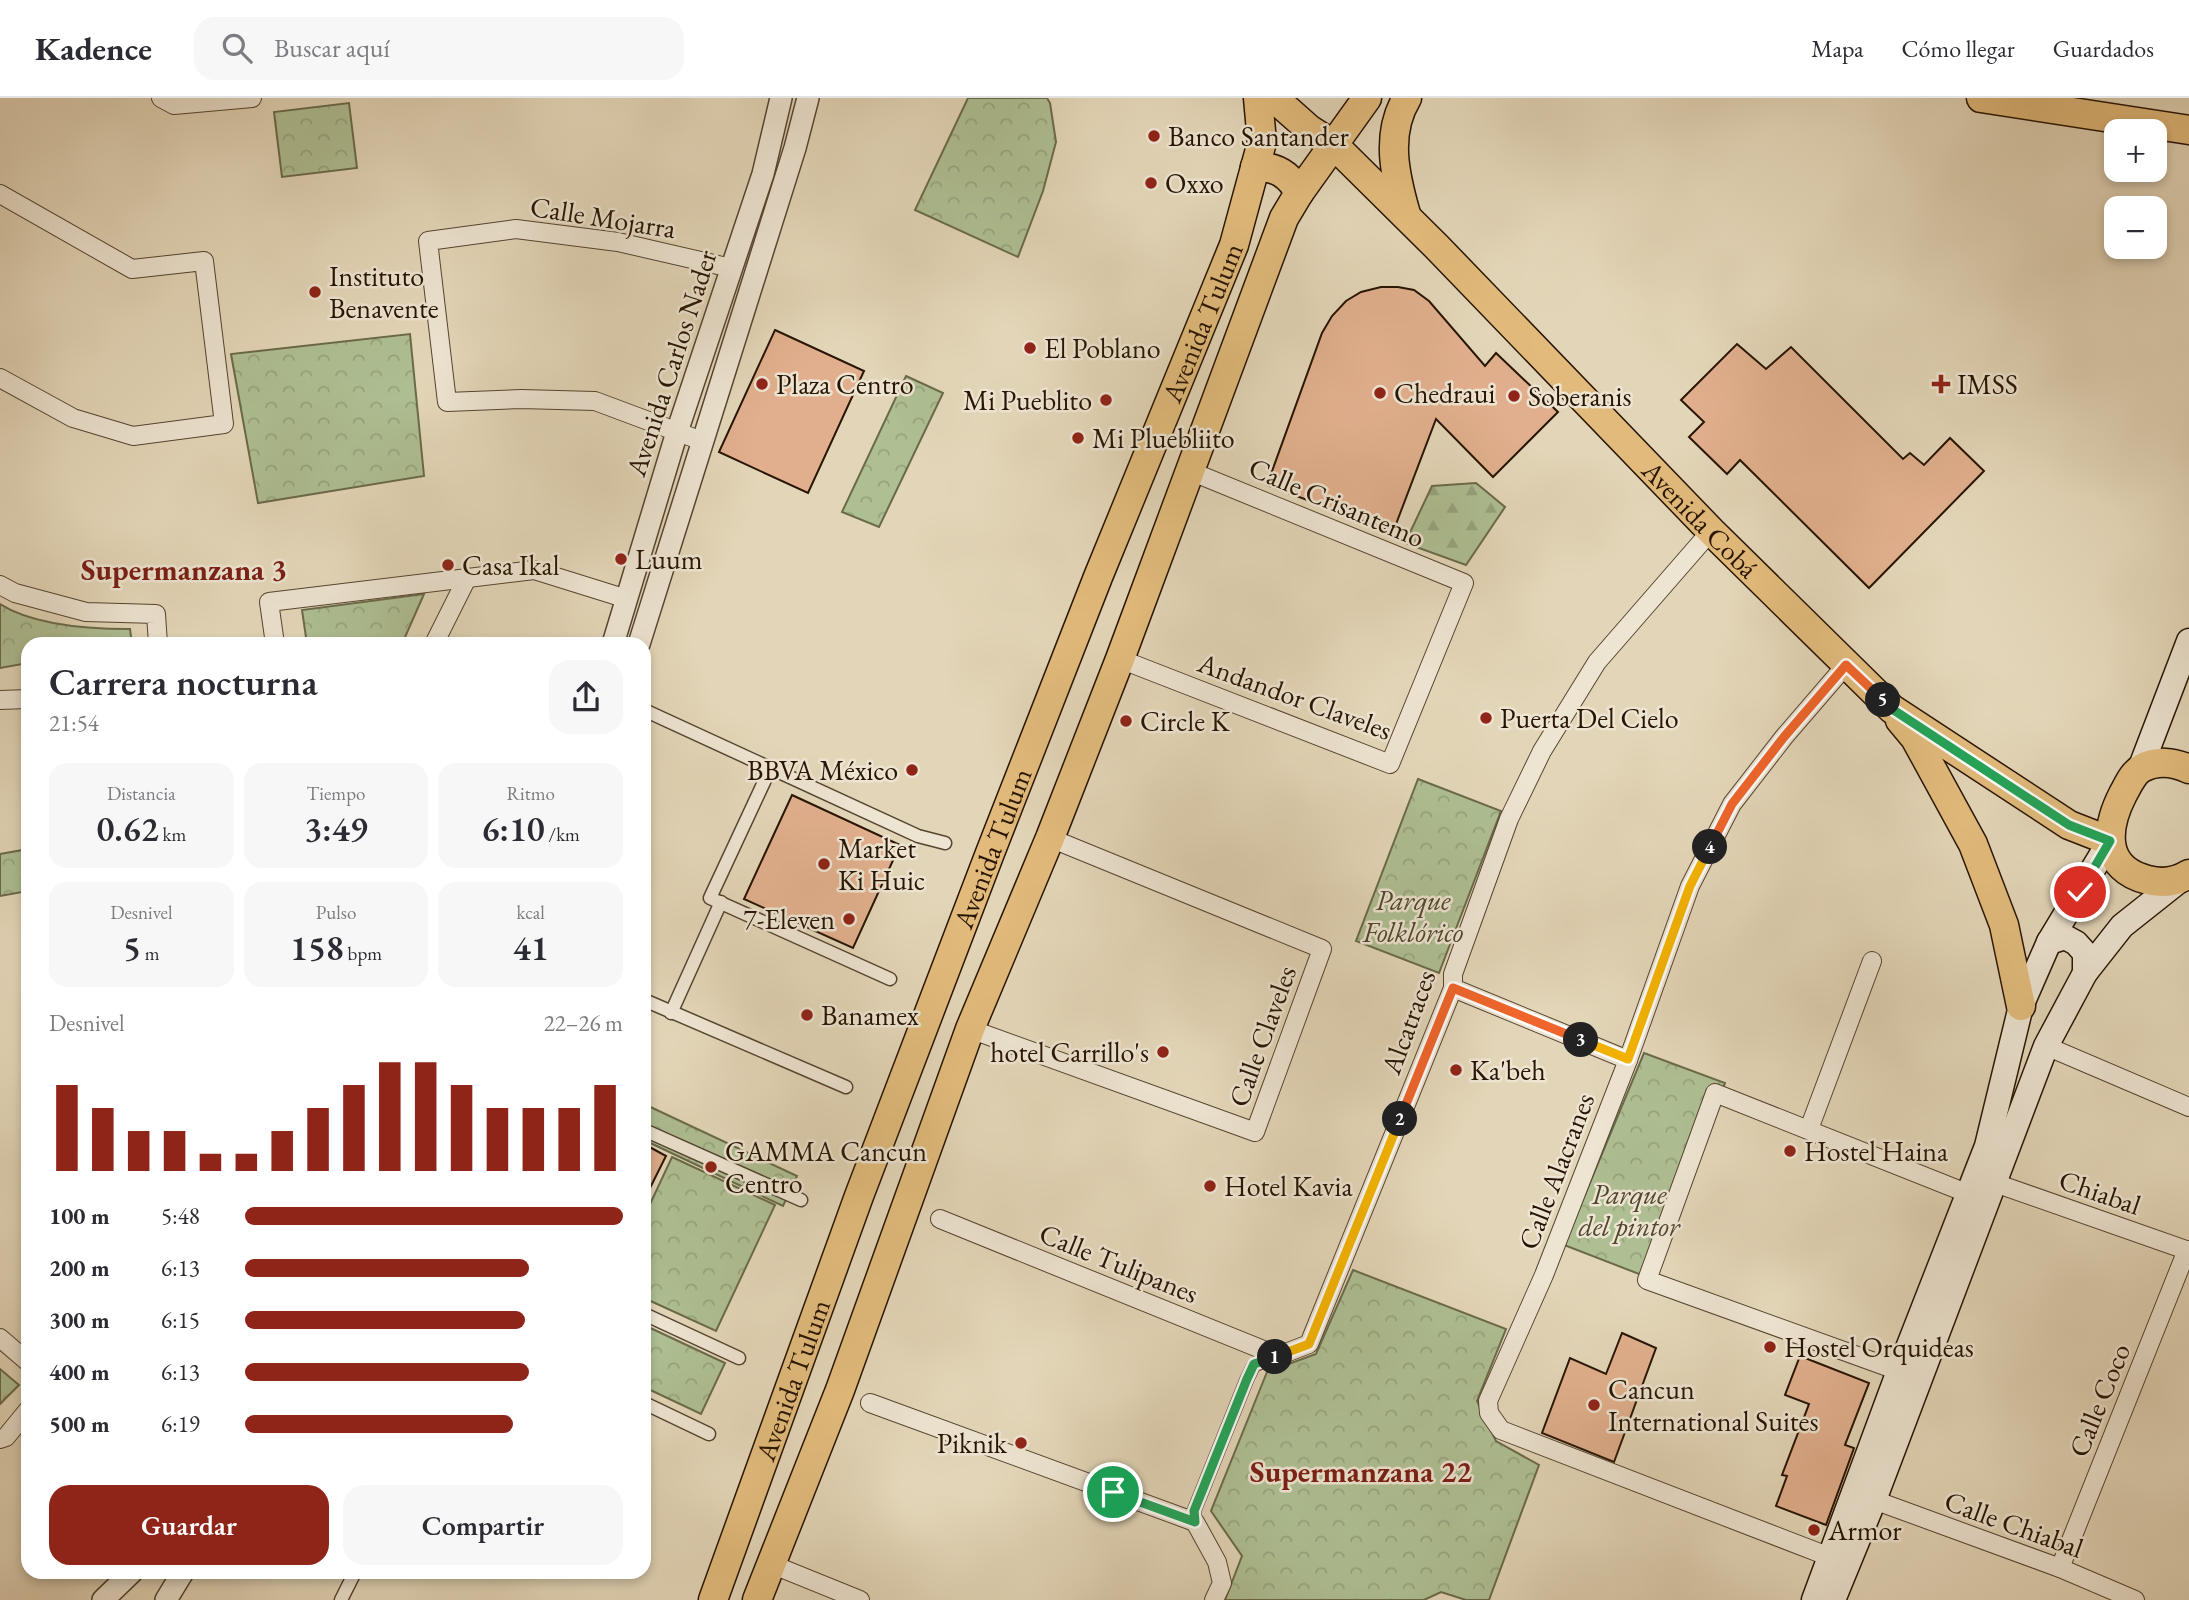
<!DOCTYPE html>
<html lang="es">
<head>
<meta charset="utf-8">
<style>
  :root { --surface:#fff; --page:#f7f7f7; --text:#2b2b33; --muted:#7c7c81; --line:#e1e1e2; --accent:#8f2418 }
  body { margin:0; font-family:"EB Garamond",serif; background:var(--page); color:var(--text); height:100vh; display:flex; flex-direction:column; font-size:26px; white-space:nowrap }
  * { box-sizing:border-box; margin:0 }
  p { font-size:23px; color:var(--muted) }
  .icon { flex:none; width:38px; height:38px; fill:none; stroke:currentColor; stroke-width:2; stroke-linecap:round; stroke-linejoin:round }
  .map { position:relative; flex:1; overflow:hidden }
  .drawer { position:absolute; left:21px; top:539px; width:630px; height:942px; display:flex; flex-direction:column; background:var(--surface); border-radius:21px; box-shadow:0 4px 10px #0003 }
  .drawer>* { flex:none }
  .tools { position:absolute; left:2104px; top:21px; display:grid; gap:14px }
  .tools a { display:grid; place-items:center; width:63px; height:63px; border-radius:14px; background:var(--surface); box-shadow:0 4px 10px #0003; font-size:35px }
  .pin { position:absolute; display:grid; place-items:center; width:60px; height:60px; color:#fff; margin:-30px; border:4px solid #fff; border-radius:50%; box-shadow:0 2px 7px #0007 }
  .km { position:absolute; width:35px; height:35px; margin:-18px; border-radius:50%; background:#222; color:#fff; font-size:19px; line-height:35px; text-align:center }
  .round { display:grid; place-items:center; flex:none; width:74px; height:74px; border-radius:21px; background:var(--page) }
  .overview { display:flex; align-items:center; justify-content:space-between; height:119px; padding:0 28px }
  h1 { font-size:38px; font-weight:600; line-height:52px }
  .metrics { display:grid; grid-template-columns:repeat(3,1fr); gap:10px; height:119px; padding:7px 28px }
  .metrics div { display:grid; align-content:center; border-radius:18px; background:var(--page); text-align:center }
  .metrics b { font-size:35px; font-weight:600 }
  .metrics small { font-size:19px; font-weight:400 }
  .metrics p { font-size:19px }
  .chart { height:196px; padding:14px 28px }
  .chart p { display:flex; justify-content:space-between }
  .chart svg { width:100%; height:126px; margin-top:7px; stroke:var(--accent); stroke-width:6 }
  .action { display:flex; gap:14px; margin-top:auto; padding:14px 28px }
  .action a { flex:1; height:80px; border-radius:21px; background:var(--accent); color:#fff; font-size:28px; font-weight:600; line-height:80px; text-align:center }
  .action a+a { background:var(--page); color:var(--text) }
  ul { padding:0 28px; list-style:none; font-size:23px }
  li { display:grid; grid-template-columns:112px 84px 1fr; align-items:center; height:52px }
  li i { height:18px; border-radius:9px; background:var(--accent) }
  header { display:flex; align-items:center; gap:42px; box-sizing:border-box; height:98px; padding:0 35px; background:var(--surface); border-bottom:2px solid var(--line) }
  header strong { font-size:33px }
  nav { display:flex; gap:38px; margin-inline-start:auto; font-size:24px }
  .search { width:490px; height:63px; background:var(--page); display:flex; align-items:center; gap:18px; box-sizing:border-box; padding:0 24px; border-radius:21px; color:var(--muted); font-size:26px }
  .map>svg:first-child { display:block }
  .forest { fill:url(#forest-firs); stroke:#6a6a4a; stroke-width:2 }
  .park { fill:url(#park-crowns); stroke:#6a6a4a; stroke-width:2 }
  .building { fill:#e1af8d; stroke:#271402; stroke-width:2 }
  .lines { fill:none; stroke-linecap:round; stroke-linejoin:round }
  .pedestrian-casing { stroke:#564430; stroke-width:15 }
  .minor-casing { stroke:#564430; stroke-width:20 }
  .tertiary-casing { stroke:#564430; stroke-width:24 }
  .secondary-casing { stroke:#271402; stroke-width:27 }
  .primary-casing { stroke:#271402; stroke-width:31 }
  .pedestrian { stroke:#ede4d1; stroke-width:12 }
  .minor { stroke:#ede4d1; stroke-width:18 }
  .tertiary { stroke:#ede4d1; stroke-width:21 }
  .secondary { stroke:#ede4d1; stroke-width:24 }
  .primary { stroke:#e2bb7c; stroke-width:28 }
  .split-1-casing { stroke:#fff; stroke-width:14 }
  .split-2-casing { stroke:#fff; stroke-width:14 }
  .split-3-casing { stroke:#fff; stroke-width:14 }
  .split-4-casing { stroke:#fff; stroke-width:14 }
  .split-5-casing { stroke:#fff; stroke-width:14 }
  .split-6-casing { stroke:#fff; stroke-width:14 }
  .split-1 { stroke:#22a559; stroke-width:9 }
  .split-2 { stroke:#f5b400; stroke-width:9 }
  .split-3 { stroke:#f0652b; stroke-width:9 }
  .split-4 { stroke:#f5b400; stroke-width:9 }
  .split-5 { stroke:#f0652b; stroke-width:9 }
  .split-6 { stroke:#22a559; stroke-width:9 }
  .poi-dot { fill:#8f2418; stroke:#ede4d1; stroke-width:2.5 }
  .labels { text-anchor:middle; dominant-baseline:central; stroke-width:5; stroke-linejoin:round; paint-order:stroke }
  .poi-label { font-size:28px; fill:#271402; stroke:#ede4d1; text-anchor:start }
  .street-label { font-size:28px; fill:#271402; stroke:#ede4d1 }
  .park-label { font-size:28px; font-style:italic; fill:#50472e; stroke:#ede4d1 }
  .neighbourhood-label { font-size:30px; font-weight:bold; fill:#7a1f14; stroke:#ede4d1 }
</style>
</head>
<body>
<header>
<strong>Kadence</strong>
<div class="search"><svg class="icon" aria-label="search" viewBox="0 0 24 24"><circle cx="10" cy="10" r="6"/><path d="M15 15l6 6"/></svg>Buscar aquí</div>
<nav><a>Mapa</a><a>Cómo llegar</a><a>Guardados</a></nav>
</header>
<div class="map">
<svg width="2189" height="1502" viewBox="0 0 2189 1502">
  <defs>
    <pattern id="forest-firs" width="22" height="20" patternUnits="userSpaceOnUse" patternTransform="scale(1.75)"><rect width="22" height="20" fill="#aebf93"/><path d="M5 1l3.5 6h-7zM16 11l3.5 6h-7z" fill="#96a37d"/></pattern>
    <pattern id="park-crowns" width="20" height="18" patternUnits="userSpaceOnUse" patternTransform="scale(1.75)"><rect width="20" height="18" fill="#aebf93"/><path d="M2 6a3 3 0 1 1 6 0M12 15a3 3 0 1 1 6 0" fill="none" stroke="#96a37d"/></pattern>
  </defs>
  <rect width="100%" height="100%" fill="#e3d6b8"/>
  <filter id="stains"><feTurbulence type="fractalNoise" baseFrequency=".00286" numOctaves="4"/><feColorMatrix values="0 0 0 0 .2 0 0 0 0 .09 0 0 0 0 .02 0 0 0 .5 -.17"/></filter>
  <radialGradient id="worn" r=".72"><stop offset=".6" stop-color="#630" stop-opacity="0"/><stop offset="1" stop-color="#630" stop-opacity=".3"/></radialGradient>
  <path class="forest" d="M 1476,385 L 1505,409 L 1466,467 L 1405,445 L 1432,388 Z"/>
  <g class="park">
    <path d="M 968,0 L 1047,0 L 1050,5 L 1056,44 L 1043,93 L 1018,159 L 915,112 Z"/>
    <path d="M 349,5 L 357,70 L 282,79 L 274,14 Z"/>
    <path d="M 410,236 L 424,378 L 258,405 L 231,256 Z"/>
    <path d="M 906,278 L 943,295 L 879,429 L 842,414 Z"/>
    <path d="M 424,496 L 402,546 L 307,546 L 302,512 Z"/>
    <path d="M 0,506 C 35,528 90,531 130,531 L 132,546 L 28,546 L 28,565 L 0,570 Z"/>
    <path d="M 1418,681 L 1501,713 L 1439,875 L 1356,843 Z"/>
    <path d="M 28,751 L 28,793 L 0,798 L 0,756 Z"/>
    <path d="M 1644,955 L 1725,985 L 1652,1181 L 1564,1147 Z"/>
    <path d="M 644,1006 L 797,1078 L 783,1108 L 644,1042 Z"/>
    <path d="M 672,1059 L 775,1107 L 716,1233 L 644,1200 L 644,1119 Z"/>
    <path d="M 1353,1172 L 1506,1231 L 1477,1303 L 1496,1343 L 1539,1367 L 1489,1502 L 1466,1502 L 1441,1494 L 1424,1502 L 1225,1502 L 1242,1458 L 1211,1413 L 1267,1274 L 1316,1256 Z"/>
    <path d="M 644,1227 L 725,1265 L 701,1316 L 644,1289 Z"/>
    <path d="M 0,1271 L 19,1287 L 0,1306 Z"/>
  </g>
  <g class="building">
    <path d="M 1381,189 L 1398,189 L 1414,192 L 1429,203 L 1485,268 L 1496,255 L 1558,314 L 1493,379 L 1436,321 L 1393,434 L 1267,387 L 1322,235 L 1332,218 L 1346,203 L 1361,194 Z"/>
    <path d="M 775,232 L 864,273 L 808,395 L 719,354 Z"/>
    <path d="M 1737,246 L 1766,271 L 1791,249 L 1903,361 L 1910,355 L 1924,367 L 1950,340 L 1984,373 L 1869,490 L 1740,362 L 1727,376 L 1689,339 L 1704,324 L 1681,302 Z"/>
    <path d="M 792,697 L 900,747 L 853,850 L 744,801 Z"/>
    <path d="M 644,1046 L 666,1058 L 644,1102 Z"/>
    <path d="M 1622,1235 L 1656,1250 L 1614,1364 L 1542,1335 L 1570,1260 L 1606,1276 Z"/>
    <path d="M 1800,1258 L 1869,1285 L 1845,1347 L 1854,1350 L 1826,1427 L 1776,1408 L 1787,1378 L 1782,1377 L 1809,1306 L 1785,1297 Z"/>
  </g>
  <g class="lines">
    <defs>
      <g id="pedestrian">
        <path d="M 644,612 L 918,738 L 945,745"/>
        <path d="M 771,669 L 710,800 L 890,881"/>
        <path d="M 644,902 L 846,989"/>
        <path d="M 671,915 L 721,804"/>
        <path d="M 644,1032 L 801,1102"/>
        <path d="M 644,1216 L 739,1260"/>
        <path d="M 644,1305 L 709,1336"/>
        <path d="M 1195,1424 L 1194,1413 L 1247,1281 L 1254,1267 L 1278,1258"/>
        <path d="M 341,1502 L 355,1474"/>
      </g>
      <g id="minor">
        <path d="M 161,0 L 174,7 L 252,0"/>
        <path d="M 0,96 L 132,171 L 204,163 L 224,326 L 133,338 L 73,320 L 0,280"/>
        <path d="M 702,343 L 595,303 L 521,301 L 447,304 L 428,143 L 516,131 L 618,144 L 731,170"/>
        <path d="M 0,487 L 15,495 L 86,514 L 156,516 L 158,546"/>
        <path d="M 275,546 L 269,504 L 534,472 L 627,501"/>
        <path d="M 434,546 L 467,480"/>
        <path d="M 1120,561 L 1390,666 L 1464,485 L 1190,373"/>
        <path d="M 0,602 L 28,601"/>
        <path d="M 1453,890 L 1628,962"/>
        <path d="M 970,931 L 1255,1034 L 1322,851 L 1050,740"/>
        <path d="M 2046,948 L 2189,1009"/>
        <path d="M 1809,1031 L 1872,863"/>
        <path d="M 1995,1085 L 2189,1153"/>
        <path d="M 940,1121 L 1278,1258 L 1309,1246 L 1453,890 L 1453,876 L 1509,721 L 1542,653 L 1597,564 L 1711,433"/>
        <path d="M 0,1240 L 28,1264"/>
        <path d="M 1899,1273 L 1647,1182 L 1715,995 L 1969,1096"/>
        <path d="M 870,1305 L 1195,1424 L 1217,1464 L 1222,1485 L 1214,1502"/>
        <path d="M 0,1341 L 6,1339 L 28,1312"/>
        <path d="M 1874,1402 L 2060,1470 L 2135,1502"/>
        <path d="M 1830,1459 L 1501,1332 L 1489,1315 L 1488,1303 L 1544,1177 L 1628,962 L 1690,788 L 1732,706 L 1784,639 L 1846,567"/>
        <path d="M 771,1466 L 860,1502"/>
        <path d="M 2060,1470 L 2187,1152"/>
      </g>
      <g id="tertiary">
        <path d="M 613,546 L 677,334 L 763,76 L 781,0"/>
        <path d="M 639,546 L 795,50 L 808,0"/>
        <path d="M 103,1502 L 132,1474"/>
        <path d="M 166,1502 L 183,1474"/>
      </g>
      <g id="secondary">
        <path d="M 2140,671 L 2189,543"/>
        <path d="M 2049,844 L 2065,839 L 2076,845 L 2085,855 L 2085,875"/>
        <path d="M 1814,1502 L 1899,1273 L 1987,1048 L 2021,908 L 2049,844 L 2110,743"/>
        <path d="M 1833,1502 L 1874,1402 L 2046,948 L 2085,875 L 2122,828 L 2180,782"/>
      </g>
      <g id="primary">
        <path id="s1" d="M 1274,0 L 1309,31 L 1334,47 L 1437,149 L 1711,433 L 1892,611 L 2069,727 L 2110,743"/>
        <path d="M 1981,0 L 2189,32"/>
        <path d="M 1255,69 C 1276,68 1290,77 1299,95"/>
        <path d="M 1406,116 C 1395,78 1385,36 1407,0"/>
        <path d="M 1900,622 L 1915,640 L 1973,746 L 2004,827 L 2021,908"/>
        <path d="M 2189,671 C 2174,664 2157,662 2142,670 C 2133,675 2128,687 2123,696 C 2105,731 2102,771 2148,782 C 2163,786 2176,784 2189,776"/>
        <path id="s2" d="M 713,1502 L 859,1098 L 990,755 L 1098,479 L 1234,147 L 1262,44 L 1258,0"/>
        <path d="M 757,1502 L 840,1292 L 970,931 L 1050,740 L 1120,561 L 1284,120 L 1299,95 L 1367,0"/>
      </g>
    </defs>
    <use href="#pedestrian" class="pedestrian-casing"/>
    <use href="#minor" class="minor-casing"/>
    <use href="#tertiary" class="tertiary-casing"/>
    <use href="#secondary" class="secondary-casing"/>
    <use href="#primary" class="primary-casing"/>
    <use href="#pedestrian" class="pedestrian"/>
    <use href="#minor" class="minor"/>
    <use href="#tertiary" class="tertiary"/>
    <use href="#secondary" class="secondary"/>
    <use href="#primary" class="primary"/>
  </g>
  <g class="lines">
    <defs>
      <path id="split-1" d="M 1113,1394 L 1195,1424 L 1194,1413 L 1247,1281 L 1254,1266 L 1275,1259"/>
      <path id="split-2" d="M 1275,1259 L 1309,1246 L 1400,1021"/>
      <path id="split-3" d="M 1400,1021 L 1453,890 L 1581,942"/>
      <path id="split-4" d="M 1581,942 L 1628,961 L 1690,788 L 1710,749"/>
      <path id="split-5" d="M 1710,749 L 1732,706 L 1784,639 L 1846,567 L 1883,602"/>
      <path id="split-6" d="M 1883,602 L 1892,611 L 2069,727 L 2110,743 L 2080,794"/>
    </defs>
    <use href="#split-1" class="split-1-casing"/>
    <use href="#split-2" class="split-2-casing"/>
    <use href="#split-3" class="split-3-casing"/>
    <use href="#split-4" class="split-4-casing"/>
    <use href="#split-5" class="split-5-casing"/>
    <use href="#split-6" class="split-6-casing"/>
    <use href="#split-1" class="split-1"/>
    <use href="#split-2" class="split-2"/>
    <use href="#split-3" class="split-3"/>
    <use href="#split-4" class="split-4"/>
    <use href="#split-5" class="split-5"/>
    <use href="#split-6" class="split-6"/>
  </g>
  <g class="poi-dot">
    <circle cx="1154" cy="38" r="7"/>
    <circle cx="1151" cy="85" r="7"/>
    <circle cx="315" cy="194" r="7"/>
    <circle cx="1030" cy="250" r="7"/>
    <circle cx="762" cy="286" r="7"/>
    <path d="M1937.5 275.5h7v7h7v7h-7v7h-7v-7h-7v-7h7z"/>
    <circle cx="1380" cy="295" r="7"/>
    <circle cx="1514" cy="298" r="7"/>
    <circle cx="1106" cy="302" r="7"/>
    <circle cx="1078" cy="340" r="7"/>
    <circle cx="621" cy="461" r="7"/>
    <circle cx="448" cy="467" r="7"/>
    <circle cx="1486" cy="620" r="7"/>
    <circle cx="1126" cy="623" r="7"/>
    <circle cx="912" cy="672" r="7"/>
    <circle cx="824" cy="766" r="7"/>
    <circle cx="849" cy="821" r="7"/>
    <circle cx="807" cy="917" r="7"/>
    <circle cx="1163" cy="954" r="7"/>
    <circle cx="1456" cy="972" r="7"/>
    <circle cx="1790" cy="1053" r="7"/>
    <circle cx="711" cy="1069" r="7"/>
    <circle cx="1210" cy="1088" r="7"/>
    <circle cx="1770" cy="1249" r="7"/>
    <circle cx="1594" cy="1307" r="7"/>
    <circle cx="1021" cy="1345" r="7"/>
    <circle cx="1814" cy="1432" r="7"/>
  </g>
  <g class="labels">
    <g class="poi-label">
      <text x="1168" y="38">Banco Santander</text>
      <text x="1165" y="85">Oxxo</text>
      <text x="329" y="178">Instituto<tspan x="329" dy="32">Benavente</tspan></text>
      <text x="1044" y="250">El Poblano</text>
      <text x="776" y="286">Plaza Centro</text>
      <text x="1957" y="286">IMSS</text>
      <text x="1394" y="295">Chedraui</text>
      <text x="1528" y="298">Soberanis</text>
      <text x="1092" y="302" text-anchor="end">Mi Pueblito</text>
      <text x="1092" y="340">Mi Pluebliito</text>
      <text x="635" y="461">Luum</text>
      <text x="462" y="467">Casa Ikal</text>
      <text x="1500" y="620">Puerta Del Cielo</text>
      <text x="1140" y="623">Circle K</text>
      <text x="898" y="672" text-anchor="end">BBVA México</text>
      <text x="838" y="750">Market<tspan x="838" dy="32">Ki Huic</tspan></text>
      <text x="835" y="821" text-anchor="end">7-Eleven</text>
      <text x="821" y="917">Banamex</text>
      <text x="1149" y="954" text-anchor="end">hotel Carrillo's</text>
      <text x="1470" y="972">Ka'beh</text>
      <text x="725" y="1053">GAMMA Cancun<tspan x="725" dy="32">Centro</tspan></text>
      <text x="1804" y="1053">Hostel Haina</text>
      <text x="1224" y="1088">Hotel Kavia</text>
      <text x="1784" y="1249">Hostel Orquideas</text>
      <text x="1608" y="1291">Cancun<tspan x="1608" dy="32">International Suites</tspan></text>
      <text x="1007" y="1345" text-anchor="end">Piknik</text>
      <text x="1828" y="1432">Armor</text>
    </g>
    <g class="street-label">
      <text transform="translate(603 119) rotate(9)">Calle Mojarra</text>
      <text stroke="none"><textPath href="#s2" startOffset="1368">Avenida Tulum</textPath></text>
      <text transform="translate(671 265) rotate(-72)">Avenida Carlos Nader</text>
      <text transform="translate(1337 404) rotate(23)">Calle Crisantemo</text>
      <text stroke="none"><textPath href="#s1" startOffset="600">Avenida Cobá</textPath></text>
      <text transform="translate(1295 598) rotate(20)">Andandor Claveles</text>
      <text stroke="none"><textPath href="#s2" startOffset="802">Avenida Tulum</textPath></text>
      <text transform="translate(1408 924) rotate(-70)">Alcatraces</text>
      <text transform="translate(1262 938) rotate(-70)">Calle Claveles</text>
      <text transform="translate(1556 1073) rotate(-69)">Calle Alacranes</text>
      <text transform="translate(2100 1094) rotate(19)">Chiabal</text>
      <text transform="translate(1119 1165) rotate(22)">Calle Tulipanes</text>
      <text stroke="none"><textPath href="#s2" startOffset="234">Avenida Tulum</textPath></text>
      <text transform="translate(2099 1302) rotate(-68)">Calle Coco</text>
      <text transform="translate(2014 1426) rotate(20)">Calle Chiabal</text>
    </g>
    <g class="park-label">
      <text x="1413" y="802">Parque<tspan x="1413" dy="32">Folklórico</tspan></text>
      <text x="1629" y="1096">Parque<tspan x="1629" dy="32">del pintor</tspan></text>
    </g>
    <g class="neighbourhood-label">
      <text x="184" y="471">Supermanzana 3</text>
      <text x="1361" y="1373">Supermanzana 22</text>
    </g>
  </g>
  <rect width="100%" height="100%" filter="url(#stains)"/>
  <rect width="100%" height="100%" fill="url(#worn)"/>
</svg>
<div class="tools">
<a>+</a>
<a>−</a>
</div>
<div class="pin" style="left:1113px;top:1394px;background:#1e9e55"><svg class="icon" aria-label="arrive" viewBox="0 0 24 24"><path d="M6 21V4h12l-3 4 3 4H6"/></svg></div>
<div class="pin" style="left:2080px;top:794px;background:#d93025"><svg class="icon" aria-label="check" viewBox="0 0 24 24"><path d="M5 12l5 5 9-10"/></svg></div>
<b class="km" style="left:1275px;top:1259px">1</b>
<b class="km" style="left:1400px;top:1021px">2</b>
<b class="km" style="left:1581px;top:942px">3</b>
<b class="km" style="left:1710px;top:749px">4</b>
<b class="km" style="left:1883px;top:602px">5</b>
<section class="drawer">
<div class="overview"><div><h1>Carrera nocturna</h1><p>21:54</p></div><a class="round"><svg class="icon" aria-label="share" viewBox="0 0 24 24"><path d="M12 15V3M7 8l5-5 5 5M5 13v7h14v-7"/></svg></a></div>
<div class="metrics">
<div><p>Distancia</p><b>0.62<small> km</small></b></div>
<div><p>Tiempo</p><b>3:49</b></div>
<div><p>Ritmo</p><b>6:10<small> /km</small></b></div>
</div>
<div class="metrics">
<div><p>Desnivel</p><b>5<small> m</small></b></div>
<div><p>Pulso</p><b>158<small> bpm</small></b></div>
<div><p>kcal</p><b>41</b></div>
</div>
<div class="chart"><p><span>Desnivel</span>22–26 m</p>
<svg viewBox="0 0 160 44" preserveAspectRatio="none"><path d="M5 44V14M15 44V22M25 44V30M35 44V30M45 44V38M55 44V38M65 44V30M75 44V22M85 44V14M95 44V6M105 44V6M115 44V14M125 44V22M135 44V22M145 44V22M155 44V14"/></svg>
</div>
<ul>
<li><b>100 m</b>5:48<i style="width:100%"></i></li>
<li><b>200 m</b>6:13<i style="width:75%"></i></li>
<li><b>300 m</b>6:15<i style="width:74%"></i></li>
<li><b>400 m</b>6:13<i style="width:75%"></i></li>
<li><b>500 m</b>6:19<i style="width:71%"></i></li>
</ul>
<div class="action"><a>Guardar</a><a>Compartir</a></div>
</section>
</div>
</body>
</html>
